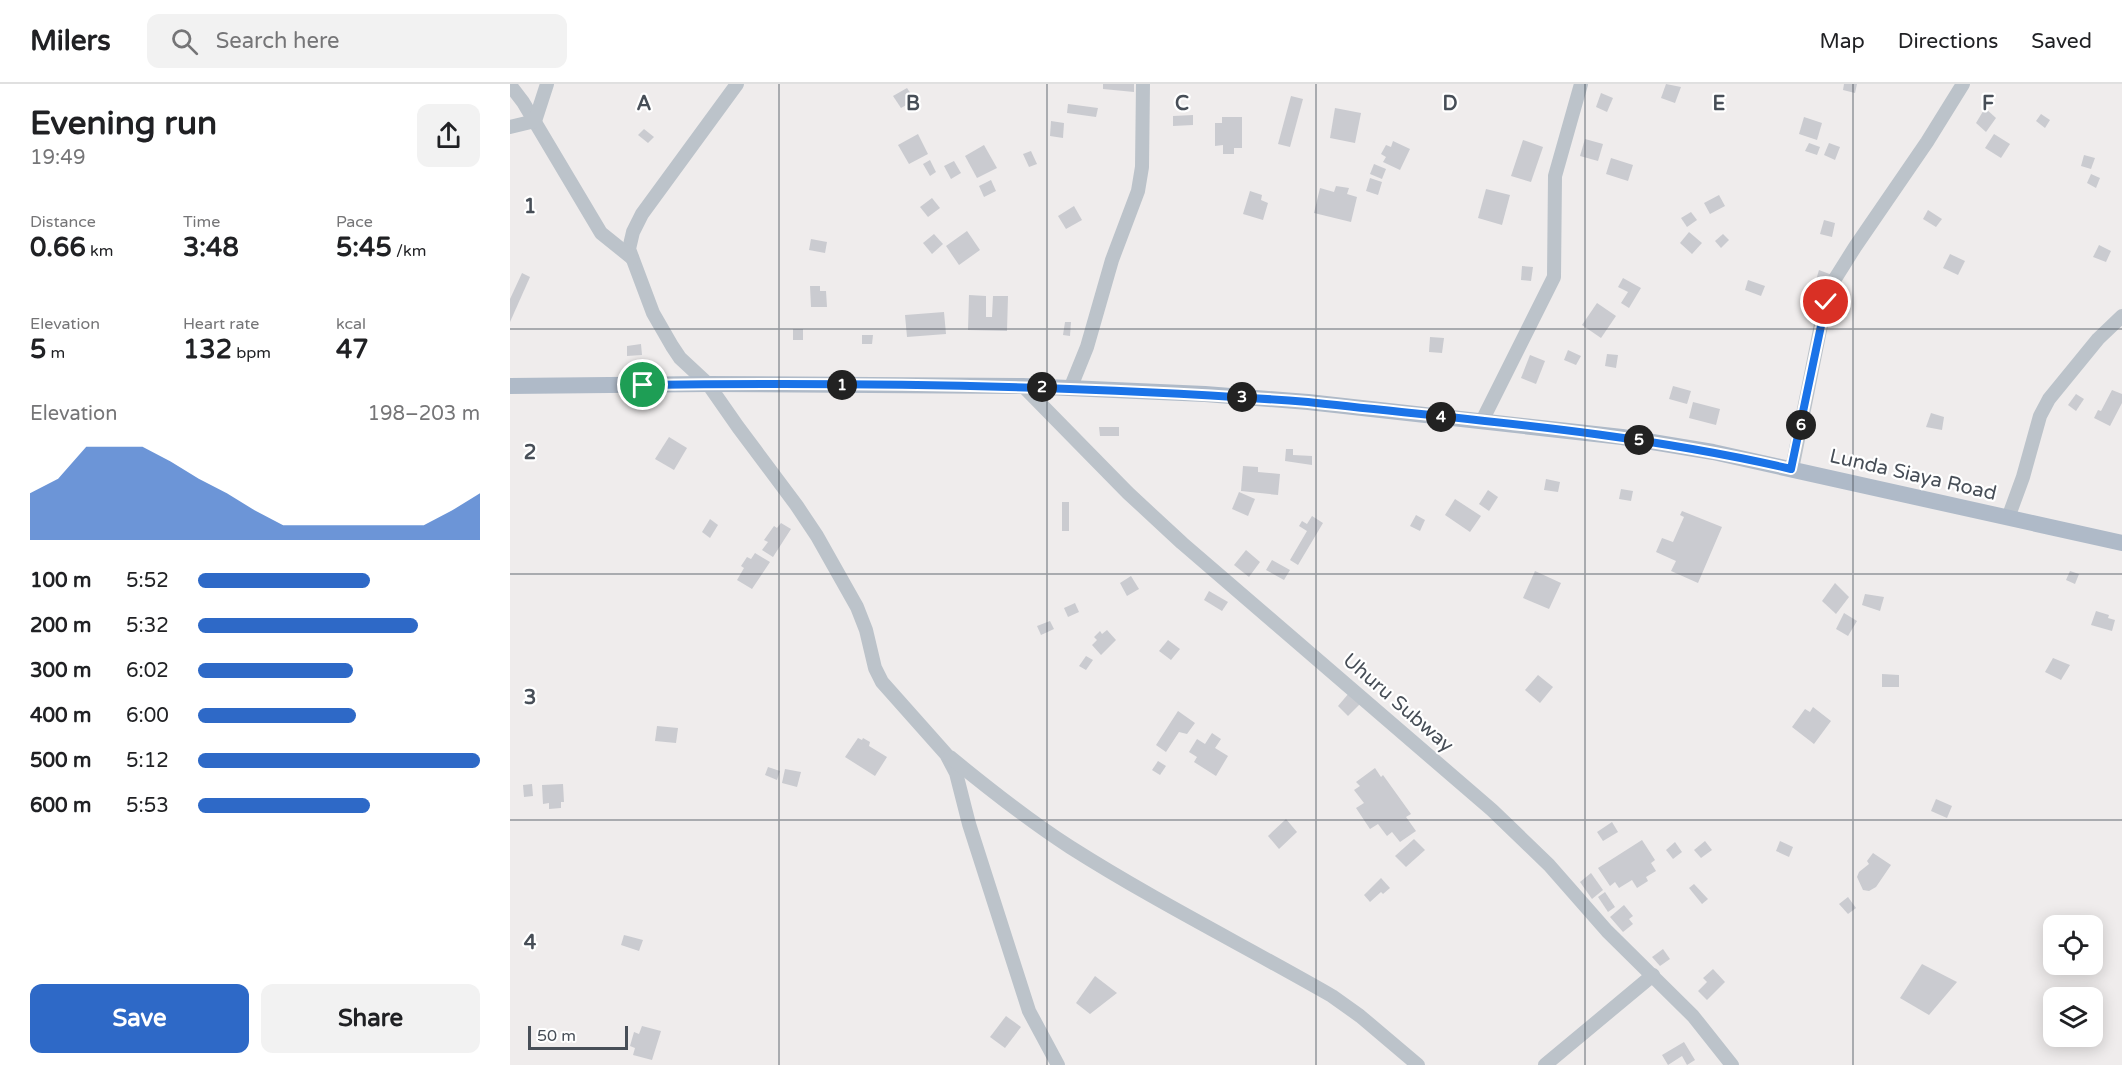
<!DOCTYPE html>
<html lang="en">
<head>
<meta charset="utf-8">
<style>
  :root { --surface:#fff; --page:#f2f2f2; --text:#202124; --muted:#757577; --line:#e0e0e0; --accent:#2e69c7 }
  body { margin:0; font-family:"Varela Round",sans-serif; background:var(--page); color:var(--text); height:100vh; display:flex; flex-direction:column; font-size:22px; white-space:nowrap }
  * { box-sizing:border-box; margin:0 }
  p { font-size:20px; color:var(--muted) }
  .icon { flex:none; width:33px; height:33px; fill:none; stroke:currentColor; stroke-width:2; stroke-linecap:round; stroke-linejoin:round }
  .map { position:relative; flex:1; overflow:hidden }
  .panel { display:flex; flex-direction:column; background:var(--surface); width:510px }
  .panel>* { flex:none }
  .fabs { position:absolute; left:1533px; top:831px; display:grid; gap:12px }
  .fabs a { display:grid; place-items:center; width:60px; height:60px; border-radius:12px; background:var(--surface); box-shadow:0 3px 15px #0003; font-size:30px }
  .scale { position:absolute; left:18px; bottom:15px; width:100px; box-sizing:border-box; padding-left:6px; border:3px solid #474e57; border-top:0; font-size:16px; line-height:21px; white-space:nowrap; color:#474e57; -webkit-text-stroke:4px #fff; paint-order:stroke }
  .pin { position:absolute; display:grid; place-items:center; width:51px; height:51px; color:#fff; margin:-26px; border:3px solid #fff; border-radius:50%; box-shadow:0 2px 6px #0007 }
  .km { position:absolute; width:30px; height:30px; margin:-15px; border-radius:50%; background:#222; color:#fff; font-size:16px; line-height:30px; text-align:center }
  .round { display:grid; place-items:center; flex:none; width:63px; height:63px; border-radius:12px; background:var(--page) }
  .overview { display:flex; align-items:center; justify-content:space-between; height:102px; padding:0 30px }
  h1 { font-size:33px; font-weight:700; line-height:45px }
  .stats { display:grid; grid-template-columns:repeat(3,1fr); gap:9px; height:102px; padding:6px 30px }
  .stats div { display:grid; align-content:center }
  .stats b { font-size:26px; font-weight:700 }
  .stats small { font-size:16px; font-weight:400 }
  .stats p { font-size:16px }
  .chart { height:168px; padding:12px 30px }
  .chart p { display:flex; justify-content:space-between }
  .chart svg { width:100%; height:108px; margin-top:6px; fill:var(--accent); opacity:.7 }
  .cta { display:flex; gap:12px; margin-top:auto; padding:12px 30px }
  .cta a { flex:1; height:69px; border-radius:12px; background:var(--accent); color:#fff; font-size:24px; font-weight:700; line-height:69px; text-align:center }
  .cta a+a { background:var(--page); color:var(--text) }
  ul { padding:0 30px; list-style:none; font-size:20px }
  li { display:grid; grid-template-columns:96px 72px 1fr; align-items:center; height:45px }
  li i { height:15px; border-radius:8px; background:var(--accent) }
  header { display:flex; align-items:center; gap:36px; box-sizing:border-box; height:84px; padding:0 30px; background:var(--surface); border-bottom:2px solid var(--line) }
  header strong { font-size:28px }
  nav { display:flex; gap:33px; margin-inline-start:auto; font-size:21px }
  .search { width:420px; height:54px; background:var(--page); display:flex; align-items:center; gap:15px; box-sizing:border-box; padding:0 21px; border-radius:12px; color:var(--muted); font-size:22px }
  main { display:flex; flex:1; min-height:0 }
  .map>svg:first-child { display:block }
  .building { fill:#cacbd0 }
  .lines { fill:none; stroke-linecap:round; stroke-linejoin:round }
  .minor { stroke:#bcc3ca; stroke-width:14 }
  .major { stroke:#afbac8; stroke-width:16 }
  .route-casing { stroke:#fff; stroke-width:12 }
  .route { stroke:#1a73e8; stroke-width:8 }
  .grid { fill:none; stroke:#474e57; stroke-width:1.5; stroke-opacity:0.55 }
  .labels { text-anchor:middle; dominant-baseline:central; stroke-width:4.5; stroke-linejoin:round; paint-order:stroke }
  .street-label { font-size:20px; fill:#474e57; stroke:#fff }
  .grid-label { font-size:20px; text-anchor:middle; font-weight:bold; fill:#474e57; stroke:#fff; stroke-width:4.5; stroke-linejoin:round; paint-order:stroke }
</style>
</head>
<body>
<header>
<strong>Milers</strong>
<div class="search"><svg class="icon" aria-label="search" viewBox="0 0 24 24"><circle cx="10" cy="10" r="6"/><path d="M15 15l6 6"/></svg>Search here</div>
<nav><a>Map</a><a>Directions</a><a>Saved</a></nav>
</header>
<main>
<section class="panel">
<div class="overview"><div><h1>Evening run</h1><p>19:49</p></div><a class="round"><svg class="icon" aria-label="share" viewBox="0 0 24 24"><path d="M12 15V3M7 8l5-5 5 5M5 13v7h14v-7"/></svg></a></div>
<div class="stats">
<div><p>Distance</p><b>0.66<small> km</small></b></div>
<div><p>Time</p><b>3:48</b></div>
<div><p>Pace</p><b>5:45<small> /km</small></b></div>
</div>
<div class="stats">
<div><p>Elevation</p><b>5<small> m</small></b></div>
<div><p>Heart rate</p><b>132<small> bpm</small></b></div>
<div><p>kcal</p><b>47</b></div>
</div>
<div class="chart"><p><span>Elevation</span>198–203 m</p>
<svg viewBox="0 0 160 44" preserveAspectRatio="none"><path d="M0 44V25L10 19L20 6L30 6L40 6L50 12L60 19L70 25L80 32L90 38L100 38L110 38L120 38L130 38L140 38L150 32L160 25V44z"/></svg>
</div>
<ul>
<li><b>100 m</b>5:52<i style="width:61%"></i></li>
<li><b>200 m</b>5:32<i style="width:78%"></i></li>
<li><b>300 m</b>6:02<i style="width:55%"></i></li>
<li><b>400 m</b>6:00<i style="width:56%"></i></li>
<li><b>500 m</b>5:12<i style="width:100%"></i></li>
<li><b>600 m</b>5:53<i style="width:61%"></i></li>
</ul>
<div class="cta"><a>Save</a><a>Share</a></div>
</section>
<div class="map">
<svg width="1612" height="981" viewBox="0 0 1612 981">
  <rect width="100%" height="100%" fill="#efecec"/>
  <g class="building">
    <path d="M 593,0 L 624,0 L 624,8 L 593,5 Z"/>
    <path d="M 1156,0 L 1171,3 L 1165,19 L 1151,14 Z"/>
    <path d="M 1334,0 L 1347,0 L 1345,9 L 1333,6 Z"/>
    <path d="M 397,4 L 405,16 L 391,24 L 383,12 Z"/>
    <path d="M 1091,9 L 1103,14 L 1097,28 L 1086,23 Z"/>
    <path d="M 781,12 L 793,15 L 780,63 L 768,60 Z"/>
    <path d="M 558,20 L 588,24 L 586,33 L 557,29 Z"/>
    <path d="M 825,24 L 851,29 L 845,59 L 820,54 Z"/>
    <path d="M 1475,24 L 1486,34 L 1476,48 L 1466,39 Z"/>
    <path d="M 1531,30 L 1540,36 L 1535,44 L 1526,37 Z"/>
    <path d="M 683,31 L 683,41 L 663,42 L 663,32 Z"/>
    <path d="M 712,33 L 732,33 L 732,64 L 724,64 L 724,70 L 713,70 L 713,61 L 705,62 L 705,39 L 712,39 Z"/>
    <path d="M 1294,33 L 1312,39 L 1307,56 L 1289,50 Z"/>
    <path d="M 541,37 L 554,39 L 553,54 L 540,52 Z"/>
    <path d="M 134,45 L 144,53 L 138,59 L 128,51 Z"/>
    <path d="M 408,50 L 418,70 L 399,80 L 388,61 Z"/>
    <path d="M 1484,50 L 1500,60 L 1491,74 L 1475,64 Z"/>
    <path d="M 1075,55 L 1093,60 L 1088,77 L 1070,72 Z"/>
    <path d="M 1013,56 L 1033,63 L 1021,98 L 1001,92 Z"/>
    <path d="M 883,57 L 900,65 L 890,86 L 873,78 L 876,73 L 871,70 L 876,61 L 881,63 Z"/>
    <path d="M 1299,59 L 1310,63 L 1307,71 L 1295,67 Z"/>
    <path d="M 1319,59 L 1330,63 L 1325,76 L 1314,71 Z"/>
    <path d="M 474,61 L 487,84 L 467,94 L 455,72 Z"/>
    <path d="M 521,67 L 527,80 L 519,83 L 513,70 Z"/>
    <path d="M 1574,71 L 1585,74 L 1581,85 L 1571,82 Z"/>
    <path d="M 1101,74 L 1123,81 L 1118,97 L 1096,90 Z"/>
    <path d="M 420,76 L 426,88 L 420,92 L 413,80 Z"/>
    <path d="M 444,77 L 451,89 L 441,95 L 434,82 Z"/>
    <path d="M 864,80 L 876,85 L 872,95 L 860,90 Z"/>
    <path d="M 1581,90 L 1590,94 L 1586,104 L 1577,99 Z"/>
    <path d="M 860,94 L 872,98 L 868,111 L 856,107 Z"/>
    <path d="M 481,96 L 486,107 L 474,113 L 469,102 Z"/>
    <path d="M 826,102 L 839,104 L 837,110 L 847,113 L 841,138 L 804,129 L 810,104 L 824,108 Z"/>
    <path d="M 976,105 L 1000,111 L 992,141 L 968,134 Z"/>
    <path d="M 740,107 L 752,111 L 751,116 L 758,119 L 753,136 L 733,130 Z"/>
    <path d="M 1209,111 L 1215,122 L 1200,130 L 1194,119 Z"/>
    <path d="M 422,114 L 430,124 L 418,133 L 410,123 Z"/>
    <path d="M 564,122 L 572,136 L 556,145 L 548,132 Z"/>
    <path d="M 1418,126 L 1432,135 L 1426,143 L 1413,135 Z"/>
    <path d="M 1181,128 L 1187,136 L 1177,143 L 1171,134 Z"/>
    <path d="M 1314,136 L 1325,139 L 1322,153 L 1310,150 Z"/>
    <path d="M 457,147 L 470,166 L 449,181 L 436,162 Z"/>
    <path d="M 1179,148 L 1192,159 L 1182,170 L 1170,159 Z"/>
    <path d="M 424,150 L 433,160 L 422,170 L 413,159 Z"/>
    <path d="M 1213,150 L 1219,156 L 1211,164 L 1205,157 Z"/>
    <path d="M 301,155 L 317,158 L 315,169 L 299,166 Z"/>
    <path d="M 1589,161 L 1601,167 L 1596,178 L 1583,173 Z"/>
    <path d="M 1440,170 L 1455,177 L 1448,191 L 1433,184 Z"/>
    <path d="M 1012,182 L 1023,183 L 1021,197 L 1011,196 Z"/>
    <path d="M 1309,186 L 1322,191 L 1319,201 L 1306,196 Z"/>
    <path d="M 12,189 L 20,193 L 0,238 L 0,215 Z"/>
    <path d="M 1113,194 L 1131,204 L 1119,224 L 1111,219 L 1118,208 L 1108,203 Z"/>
    <path d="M 1238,196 L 1255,202 L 1251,212 L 1235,206 Z"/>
    <path d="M 300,202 L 310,202 L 310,207 L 316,207 L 317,223 L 301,223 Z"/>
    <path d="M 459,211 L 476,212 L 476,233 L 482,233 L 483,212 L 498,212 L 497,247 L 458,246 Z"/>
    <path d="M 1087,219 L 1106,232 L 1091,254 L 1072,241 Z"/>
    <path d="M 434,228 L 436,250 L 397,253 L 395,231 Z"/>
    <path d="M 555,238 L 561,238 L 560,252 L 553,251 Z"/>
    <rect x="283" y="245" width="10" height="11"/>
    <path d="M 352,251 L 363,251 L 362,260 L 352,260 Z"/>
    <path d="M 920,253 L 934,254 L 932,269 L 919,268 Z"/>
    <path d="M 131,260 L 132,271 L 117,272 L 117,262 Z"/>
    <path d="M 1058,266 L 1071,272 L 1066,281 L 1054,276 Z"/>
    <path d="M 1097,270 L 1108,271 L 1106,284 L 1095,282 Z"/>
    <path d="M 1020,271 L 1035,277 L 1026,300 L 1011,294 Z"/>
    <path d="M 1163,302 L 1181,307 L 1177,320 L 1159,315 Z"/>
    <path d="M 1602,306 L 1612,310 L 1612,319 L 1600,342 L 1584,334 L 1588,326 L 1591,327 Z"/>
    <path d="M 1566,310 L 1574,315 L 1566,327 L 1558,321 Z"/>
    <path d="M 1183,318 L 1210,325 L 1206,341 L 1179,334 Z"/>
    <path d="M 1421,329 L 1434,333 L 1432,346 L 1416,343 Z"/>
    <path d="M 589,343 L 609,343 L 609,352 L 590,352 Z"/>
    <path d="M 159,353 L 177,364 L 164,386 L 145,375 Z"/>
    <path d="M 776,365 L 783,365 L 783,371 L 802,372 L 802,381 L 775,377 Z"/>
    <path d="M 733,382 L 748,383 L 748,388 L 770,390 L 768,411 L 731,407 Z"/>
    <path d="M 1036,395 L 1050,398 L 1048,408 L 1034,406 Z"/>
    <path d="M 1111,405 L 1123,407 L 1121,417 L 1109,415 Z"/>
    <path d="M 978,406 L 988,413 L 979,427 L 969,420 Z"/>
    <path d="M 729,408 L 745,415 L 738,432 L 722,425 Z"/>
    <path d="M 945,415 L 971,432 L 960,448 L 935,431 Z"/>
    <rect x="552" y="418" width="7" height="29"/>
    <path d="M 1172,427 L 1212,443 L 1188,499 L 1161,487 L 1166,477 L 1146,468 L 1152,454 L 1163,458 L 1174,433 L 1170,431 Z"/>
    <path d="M 906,431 L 915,436 L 910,447 L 900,442 Z"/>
    <path d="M 802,432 L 813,439 L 788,481 L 780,476 L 797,447 L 789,442 L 792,437 L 797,440 Z"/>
    <path d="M 200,435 L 208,441 L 200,454 L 192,448 Z"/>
    <path d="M 271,439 L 281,445 L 263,473 L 252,466 L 258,458 L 254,456 L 264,442 L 267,444 Z"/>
    <path d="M 736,466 L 750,478 L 739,493 L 724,481 Z"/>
    <path d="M 245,469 L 260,478 L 242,505 L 227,496 L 234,484 L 231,482 L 237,473 L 241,475 Z"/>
    <path d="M 762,476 L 780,486 L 774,496 L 756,486 Z"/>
    <path d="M 1025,487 L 1051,499 L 1039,525 L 1013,514 Z"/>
    <path d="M 1560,487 L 1569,490 L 1565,500 L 1556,496 Z"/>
    <path d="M 621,492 L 629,505 L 617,512 L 610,499 Z"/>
    <path d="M 1325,499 L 1339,513 L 1326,530 L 1312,517 Z"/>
    <path d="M 699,507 L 718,518 L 712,527 L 694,516 Z"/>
    <path d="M 1355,510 L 1374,513 L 1370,527 L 1352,521 Z"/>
    <path d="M 565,519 L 569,528 L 558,533 L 554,524 Z"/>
    <path d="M 1586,527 L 1599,531 L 1598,534 L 1605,536 L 1602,547 L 1581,541 Z"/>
    <path d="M 1334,529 L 1347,537 L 1338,552 L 1326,545 Z"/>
    <path d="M 540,537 L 544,545 L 531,551 L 527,542 Z"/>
    <path d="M 597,546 L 606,556 L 591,571 L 582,561 L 587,556 L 584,553 L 590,547 L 592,550 Z"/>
    <path d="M 658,556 L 670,565 L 661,576 L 649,567 Z"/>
    <path d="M 576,572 L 583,576 L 576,586 L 569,582 Z"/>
    <path d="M 1543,574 L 1560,581 L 1551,596 L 1535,588 Z"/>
    <path d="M 1372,590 L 1389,591 L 1389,603 L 1372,603 Z"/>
    <path d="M 1028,591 L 1043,603 L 1030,619 L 1015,606 Z"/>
    <path d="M 839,609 L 850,620 L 838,632 L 828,622 Z"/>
    <path d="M 1303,623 L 1321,637 L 1304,660 L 1282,643 L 1295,625 L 1300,628 Z"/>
    <path d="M 668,627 L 685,639 L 677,650 L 669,648 L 656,668 L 646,661 Z"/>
    <path d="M 147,642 L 168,644 L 166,659 L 145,657 Z"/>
    <path d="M 702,649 L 711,655 L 705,664 L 718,672 L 706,692 L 684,678 L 687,673 L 679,668 L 687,655 L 695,660 Z"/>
    <path d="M 348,654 L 352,656 L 353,654 L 360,658 L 359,662 L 377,673 L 365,692 L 335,673 Z"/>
    <path d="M 648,677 L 656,682 L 650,691 L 642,686 Z"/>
    <path d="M 258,683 L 270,687 L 267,696 L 255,691 Z"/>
    <path d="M 865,684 L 871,693 L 873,691 L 901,730 L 896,733 L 906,747 L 890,758 L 882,748 L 877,752 L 868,740 L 860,745 L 846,724 L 854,719 L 844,706 L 850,702 L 846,698 Z"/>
    <path d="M 275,685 L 291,688 L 287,703 L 272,699 Z"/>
    <path d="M 22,700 L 23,712 L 14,713 L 13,701 Z"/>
    <path d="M 53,700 L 54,718 L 51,718 L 51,724 L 39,725 L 39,719 L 33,720 L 32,701 Z"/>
    <path d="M 1426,715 L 1442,722 L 1437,734 L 1421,727 Z"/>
    <path d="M 776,735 L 787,748 L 769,765 L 758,752 Z"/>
    <path d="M 1102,738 L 1108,748 L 1093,757 L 1087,748 Z"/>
    <path d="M 904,755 L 915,766 L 896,783 L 885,772 Z"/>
    <path d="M 1132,756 L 1145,776 L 1141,779 L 1146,787 L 1136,793 L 1138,797 L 1127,804 L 1122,796 L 1109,804 L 1105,798 L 1100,802 L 1088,784 Z"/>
    <path d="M 1195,757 L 1202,766 L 1191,774 L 1184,766 Z"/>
    <path d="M 1270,757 L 1283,763 L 1279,773 L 1266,767 Z"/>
    <path d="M 1165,758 L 1172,768 L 1163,775 L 1156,766 Z"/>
    <path d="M 1363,769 L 1381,781 L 1366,803 L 1359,807 L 1353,806 L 1347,793 L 1349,788 L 1359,780 L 1357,777 Z"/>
    <path d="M 1081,789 L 1093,806 L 1082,815 L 1070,798 Z"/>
    <path d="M 871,794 L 880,804 L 873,810 L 871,808 L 860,818 L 854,811 Z"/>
    <path d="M 1184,800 L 1198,815 L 1192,820 L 1179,804 Z"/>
    <path d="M 1095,808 L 1105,823 L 1098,828 L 1088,813 Z"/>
    <path d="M 1338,813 L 1346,824 L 1338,830 L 1329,820 Z"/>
    <path d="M 1114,821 L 1123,832 L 1119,835 L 1123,840 L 1113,848 L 1100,833 Z"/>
    <path d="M 114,851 L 133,856 L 129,867 L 111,861 Z"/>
    <path d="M 1153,865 L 1160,875 L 1150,882 L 1142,873 Z"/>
    <path d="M 1412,880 L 1447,898 L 1419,931 L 1390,914 Z"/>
    <path d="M 1203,885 L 1215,898 L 1197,916 L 1188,907 L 1197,898 L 1193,894 Z"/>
    <path d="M 585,892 L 607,909 L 580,930 L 566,919 Z"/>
    <path d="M 496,932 L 511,943 L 495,964 L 480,953 Z"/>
    <path d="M 132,942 L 151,947 L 142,976 L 123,971 L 125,964 L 120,962 L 124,948 L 129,950 Z"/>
    <path d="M 1174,958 L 1185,976 L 1177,981 L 1172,972 L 1158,981 L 1152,971 Z"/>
  </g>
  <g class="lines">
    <g class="minor">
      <path d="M 227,0 L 132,130 L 123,148 L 119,165 L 143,229 L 162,262 L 170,274 L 198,300 L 228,343 L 287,422 L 307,452 L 347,523 L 356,546 L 365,584 L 372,598 L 436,670 L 446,689 L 459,740 L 519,927 L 548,981"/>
      <path d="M 0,1 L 13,18 L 91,149 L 122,174"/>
      <path d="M 0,43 L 25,37 L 37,0"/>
      <path d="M 513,302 L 618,409 L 672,459 L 982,726 L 1039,781 L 1097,847 L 1183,932 L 1222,981"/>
      <path d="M 560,305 L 577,263 L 602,176 L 628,107 L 632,83 L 633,0"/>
      <path d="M 972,337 L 1044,193 L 1045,92 L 1071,0"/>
      <path d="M 1282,385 L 1318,206 L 1345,163 L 1417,58 L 1453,0"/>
      <path d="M 1498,434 L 1513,393 L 1530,332 L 1539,315 L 1588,255 L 1612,232"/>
      <path d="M 440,673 C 479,705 518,736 560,763 C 645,817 735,862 822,912 L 850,932 L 908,981"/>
      <path d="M 1035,981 L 1143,891"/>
    </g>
    <path class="major" d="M 0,302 L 198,300 L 513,302 L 695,310 L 798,318 L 1112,353 L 1203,368 L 1612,459"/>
  </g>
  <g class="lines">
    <defs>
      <path id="route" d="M 133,301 C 354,298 576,301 798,318 C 959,336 1123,348 1281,385 L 1316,218"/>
    </defs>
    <use href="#route" class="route-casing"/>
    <use href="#route" class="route"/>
  </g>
  <path class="grid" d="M 269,0 L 269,981M 537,0 L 537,981M 806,0 L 806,981M 1075,0 L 1075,981M 1343,0 L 1343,981M 0,245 L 1612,245M 0,490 L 1612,490M 0,736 L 1612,736"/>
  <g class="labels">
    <g class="street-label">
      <text transform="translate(1403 391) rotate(13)">Lunda Siaya Road</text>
      <text transform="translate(888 619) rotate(41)">Uhuru Subway</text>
    </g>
  </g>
  <g class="grid-label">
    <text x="134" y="26">A</text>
    <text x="403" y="26">B</text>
    <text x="672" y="26">C</text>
    <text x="940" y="26">D</text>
    <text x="1209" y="26">E</text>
    <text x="1478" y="26">F</text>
    <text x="20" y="129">1</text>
    <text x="20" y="375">2</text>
    <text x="20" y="620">3</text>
    <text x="20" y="865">4</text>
  </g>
</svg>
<div class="fabs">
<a><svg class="icon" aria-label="locate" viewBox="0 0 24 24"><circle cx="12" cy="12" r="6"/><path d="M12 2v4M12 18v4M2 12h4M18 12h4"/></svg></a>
<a><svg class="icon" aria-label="layers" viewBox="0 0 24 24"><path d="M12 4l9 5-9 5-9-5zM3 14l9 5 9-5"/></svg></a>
</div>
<div class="scale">50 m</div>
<div class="pin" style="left:133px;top:301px;background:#1e9e55"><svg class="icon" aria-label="arrive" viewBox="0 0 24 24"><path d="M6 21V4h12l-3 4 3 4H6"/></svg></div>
<div class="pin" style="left:1316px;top:218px;background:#d93025"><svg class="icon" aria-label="check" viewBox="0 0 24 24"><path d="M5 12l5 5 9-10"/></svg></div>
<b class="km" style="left:332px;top:301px">1</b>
<b class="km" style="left:532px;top:303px">2</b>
<b class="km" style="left:732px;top:313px">3</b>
<b class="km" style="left:931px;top:333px">4</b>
<b class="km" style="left:1129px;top:356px">5</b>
<b class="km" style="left:1291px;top:341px">6</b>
</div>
</main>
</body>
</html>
